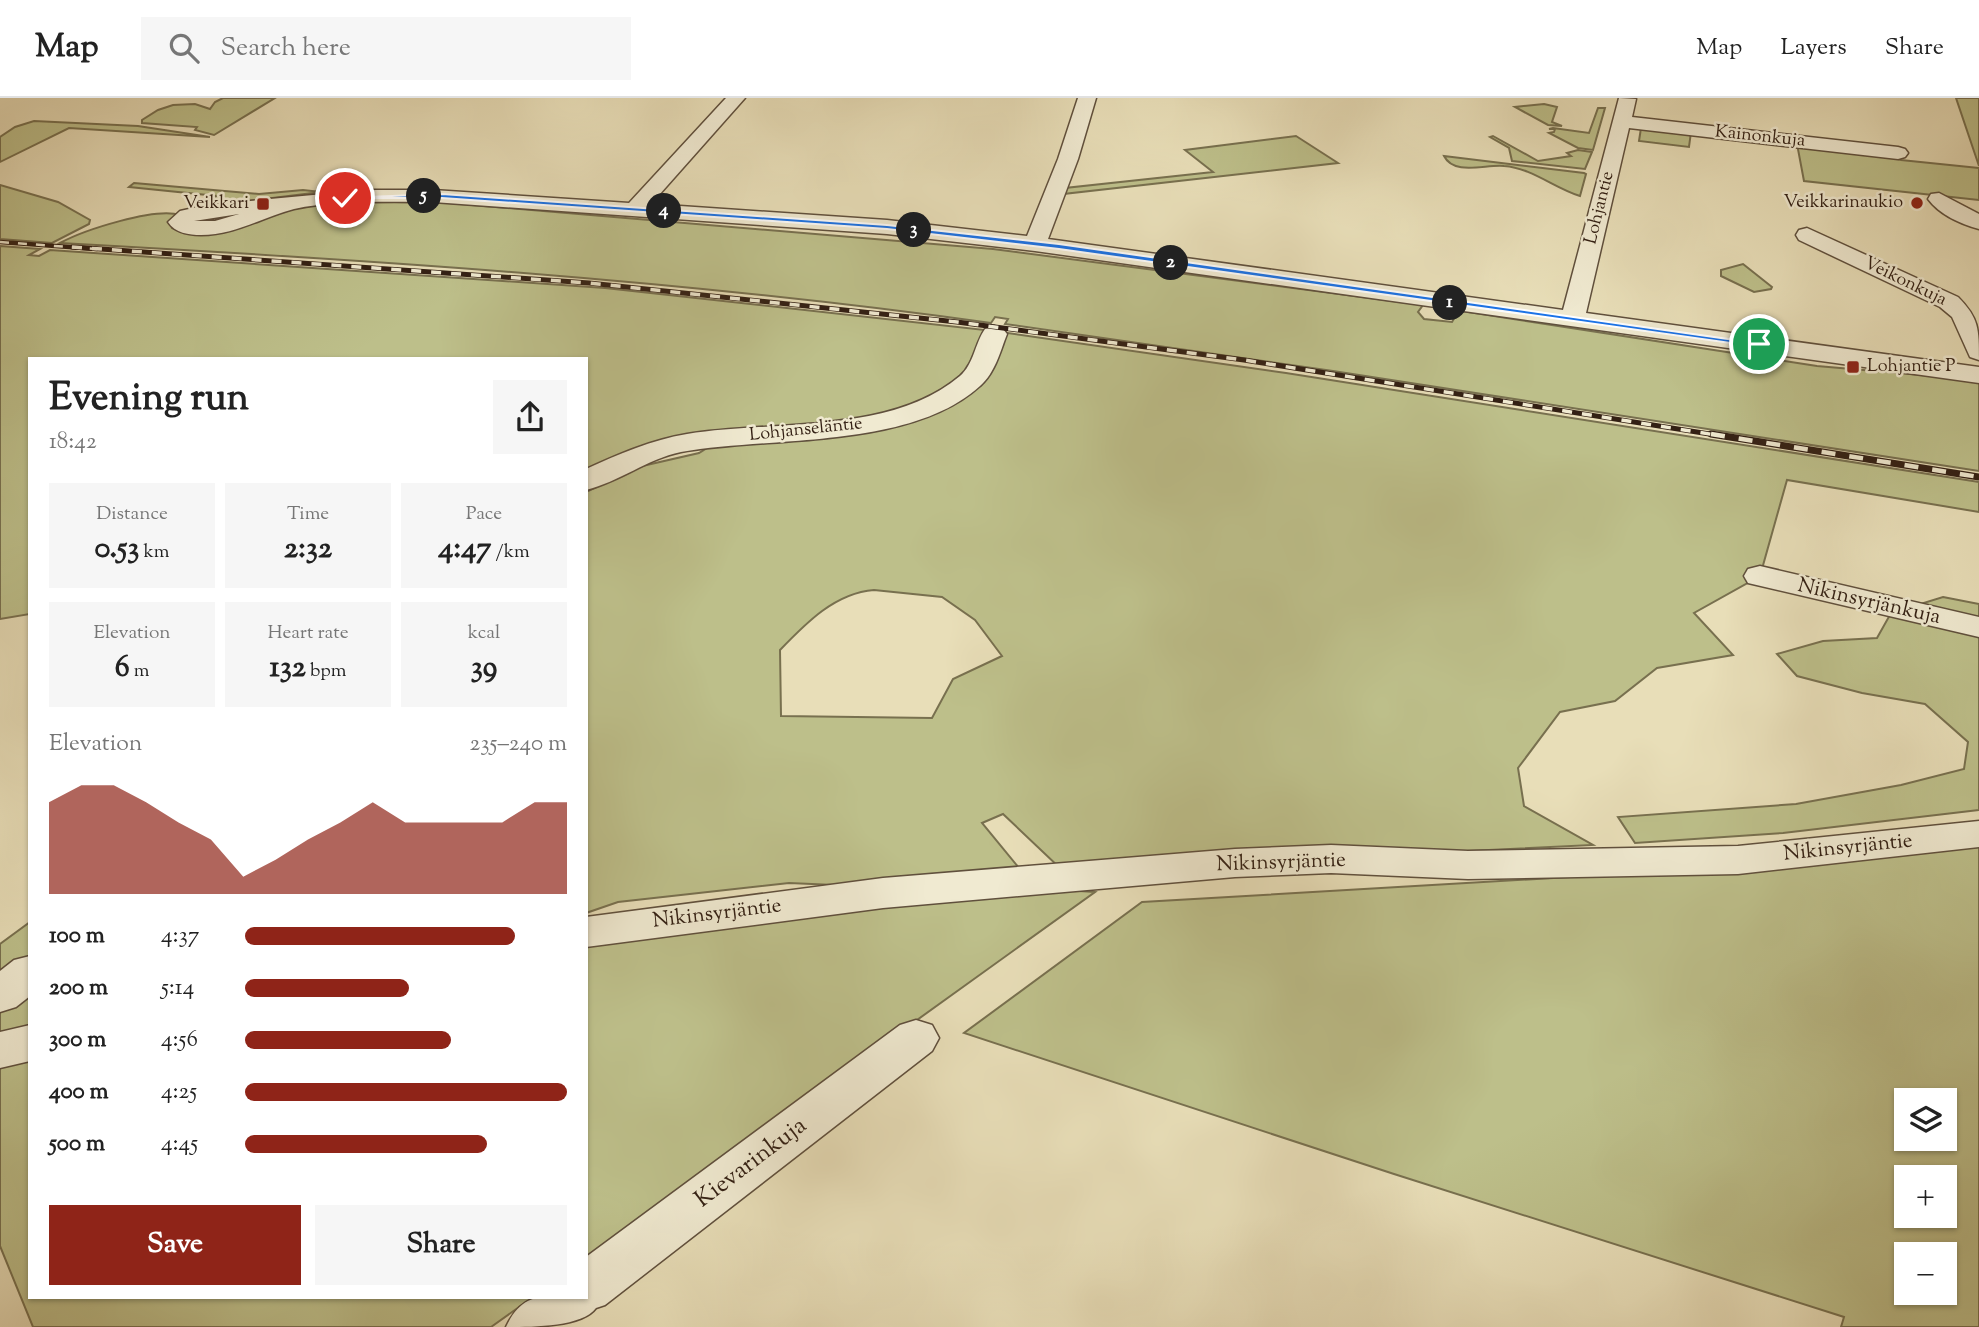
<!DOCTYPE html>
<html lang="en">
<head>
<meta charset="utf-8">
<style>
  :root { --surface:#fff; --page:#f6f6f6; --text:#222; --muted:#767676; --line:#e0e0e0; --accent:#8f2418 }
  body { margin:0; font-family:"Sorts Mill Goudy",serif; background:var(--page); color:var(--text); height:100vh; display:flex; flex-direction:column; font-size:26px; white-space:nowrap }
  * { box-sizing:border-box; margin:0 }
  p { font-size:23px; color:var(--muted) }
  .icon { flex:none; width:38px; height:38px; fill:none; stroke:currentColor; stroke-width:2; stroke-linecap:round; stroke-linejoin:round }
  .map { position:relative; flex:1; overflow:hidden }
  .panel { position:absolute; left:28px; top:259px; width:560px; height:942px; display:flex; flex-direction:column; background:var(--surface); border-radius:0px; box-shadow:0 2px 5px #0004 }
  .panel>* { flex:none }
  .tools { position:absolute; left:1894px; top:990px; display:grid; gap:14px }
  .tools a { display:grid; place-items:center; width:63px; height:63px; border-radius:0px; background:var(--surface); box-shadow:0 2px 5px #0004; font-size:35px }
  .pin { position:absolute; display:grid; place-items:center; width:60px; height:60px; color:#fff; margin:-30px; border:4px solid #fff; border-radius:50%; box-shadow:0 2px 7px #0007 }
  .km { position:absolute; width:35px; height:35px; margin:-18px; border-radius:50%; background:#222; color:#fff; font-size:19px; line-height:35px; text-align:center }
  .round { display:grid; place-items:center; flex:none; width:74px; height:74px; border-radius:0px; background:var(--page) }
  .head { display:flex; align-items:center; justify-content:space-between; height:119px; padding:0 21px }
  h1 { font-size:38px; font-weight:700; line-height:52px }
  .figures { display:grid; grid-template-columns:repeat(3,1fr); gap:10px; height:119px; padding:7px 21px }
  .figures div { display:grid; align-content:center; border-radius:0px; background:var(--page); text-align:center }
  .figures b { font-size:30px; font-weight:700 }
  .figures small { font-size:19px; font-weight:400 }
  .figures p { font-size:19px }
  .chart { height:196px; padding:14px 21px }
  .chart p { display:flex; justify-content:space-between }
  .chart svg { width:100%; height:126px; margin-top:7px; fill:var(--accent); opacity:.7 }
  .primary-button { display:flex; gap:14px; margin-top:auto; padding:14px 21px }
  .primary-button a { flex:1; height:80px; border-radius:0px; background:var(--accent); color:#fff; font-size:28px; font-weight:700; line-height:80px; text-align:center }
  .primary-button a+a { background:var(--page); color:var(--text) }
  ul { padding:0 21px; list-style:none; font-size:23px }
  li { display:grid; grid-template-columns:112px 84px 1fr; align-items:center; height:52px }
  li i { height:18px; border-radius:9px; background:var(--accent) }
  header { display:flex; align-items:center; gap:42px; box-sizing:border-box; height:98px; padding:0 35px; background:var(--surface); border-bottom:2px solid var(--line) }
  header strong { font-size:33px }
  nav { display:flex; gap:38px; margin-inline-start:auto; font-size:24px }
  .search { width:490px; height:63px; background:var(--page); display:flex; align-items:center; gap:18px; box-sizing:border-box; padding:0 24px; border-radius:0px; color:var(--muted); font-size:26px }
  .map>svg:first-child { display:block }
  .green { fill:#bdbf8a; stroke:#78704f; stroke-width:2; fill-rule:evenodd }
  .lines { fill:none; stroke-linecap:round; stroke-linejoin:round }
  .minor-casing { stroke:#60503d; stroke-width:3 }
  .minor { fill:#f0ead1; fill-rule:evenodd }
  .rail-far2-casing { stroke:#332014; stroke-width:4.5 }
  .rail-far1-casing { stroke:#332014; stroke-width:5 }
  .rail-casing { stroke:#332014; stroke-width:7 }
  .rail-far2 { stroke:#f0ead1; stroke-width:2.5; stroke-dasharray:9; stroke-linecap:butt }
  .rail-far1 { stroke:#f0ead1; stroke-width:3.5; stroke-dasharray:10; stroke-linecap:butt }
  .rail { stroke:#f0ead1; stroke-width:4.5; stroke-dasharray:14; stroke-linecap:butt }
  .route { fill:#1a73e8; stroke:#fff; stroke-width:2 }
  .poi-dot { fill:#8f2418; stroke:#f0ead1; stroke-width:2.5 }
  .labels { text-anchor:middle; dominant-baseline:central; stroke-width:5; stroke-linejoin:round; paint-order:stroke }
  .far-street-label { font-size:18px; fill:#332014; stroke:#f0ead1 }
  .far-poi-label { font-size:18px; fill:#332014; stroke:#f0ead1; text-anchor:end }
  .street-label { font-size:21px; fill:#332014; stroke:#f0ead1 }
  .near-street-label { font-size:24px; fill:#332014; stroke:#f0ead1 }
</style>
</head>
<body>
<header>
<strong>Map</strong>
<div class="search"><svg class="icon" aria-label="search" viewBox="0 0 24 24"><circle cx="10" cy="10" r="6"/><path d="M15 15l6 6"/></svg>Search here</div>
<nav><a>Map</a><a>Layers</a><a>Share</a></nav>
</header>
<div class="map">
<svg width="1979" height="1229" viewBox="0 0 1979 1229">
  <rect width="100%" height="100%" fill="#e8deb8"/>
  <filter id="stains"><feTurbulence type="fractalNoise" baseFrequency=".00286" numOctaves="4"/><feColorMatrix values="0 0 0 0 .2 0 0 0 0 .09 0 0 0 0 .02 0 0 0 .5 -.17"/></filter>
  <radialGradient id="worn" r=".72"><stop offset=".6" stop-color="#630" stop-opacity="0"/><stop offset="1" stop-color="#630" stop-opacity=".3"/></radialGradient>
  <g class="green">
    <path d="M 223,0 L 275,0 L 214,37 L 195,32 L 197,29 L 142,25 L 142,22 L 158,12 L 173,7 L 195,6 L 210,11 L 215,4 Z"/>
    <path d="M 1956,0 L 1979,0 L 1979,68 Z"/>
    <path d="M 1544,6 L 1557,9 L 1552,24 L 1562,28 L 1548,27 L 1515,9 Z"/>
    <path d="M 1598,10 L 1605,10 L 1593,52 L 1578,50 L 1549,35 L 1554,34 L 1555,31 L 1549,31 L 1553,30 L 1589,35 Z"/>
    <path d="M 34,23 L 138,28 L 210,39 L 69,30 L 0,64 L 0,39 L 15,29 Z"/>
    <path d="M 1641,30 L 1691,34 L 1689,49 L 1639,43 Z"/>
    <path d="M 1296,38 L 1338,65 L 1063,96 L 1065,90 L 1213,74 L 1185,52 Z"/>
    <path d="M 1493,38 L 1538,63 L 1571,58 L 1567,55 L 1578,52 L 1592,54 L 1585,71 L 1512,63 L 1509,50 L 1490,39 Z"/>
    <path d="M 1797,46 L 1877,54 L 1901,62 L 1979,70 L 1979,102 L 1804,83 Z"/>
    <path d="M 1444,58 L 1584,75 L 1586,76 L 1580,98 C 1554,90 1532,70 1504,68 C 1486,66 1454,78 1444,58 Z"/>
    <path d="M 134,85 L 259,96 L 303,92 L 321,94 L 200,109 L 217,98 L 129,89 Z"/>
    <path d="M 0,87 L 58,104 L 90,122 L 89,126 L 52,145 L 0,141 Z"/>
    <path d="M 401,101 L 993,151 L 1423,207 L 1418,214 L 1424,221 L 1452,224 L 1455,219 L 1453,215 L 1436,209 L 1817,268 L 1979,282 L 1979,373 L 1333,273 L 1005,226 L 1008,221 L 995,219 L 991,225 C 683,182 371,162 60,145 C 84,132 155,109 180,117 L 170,124 L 172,130 L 179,133 L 296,109 Z"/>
    <path d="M 0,148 L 40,151 L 29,157 L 39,158 L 50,152 L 605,190 L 985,232 L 962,282 L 906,310 L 873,319 L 762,333 L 586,377 L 586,261 L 30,261 L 30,516 L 0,521 Z"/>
    <path d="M 1743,166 L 1772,189 L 1771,191 L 1754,194 L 1721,178 L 1721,172 Z"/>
    <path d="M 1001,234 L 1286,275 L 1979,384 L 1979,414 L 1787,382 L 1760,478 L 1694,515 L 1733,557 L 1657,570 L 1615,603 L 1560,614 L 1518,670 L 1524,708 L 1593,747 L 1062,772 L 1003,716 L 982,725 L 1024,776 L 858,788 L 789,785 L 618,804 L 586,815 L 586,394 L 638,369 L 699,355 L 715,345 L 943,306 ZM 874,492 L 942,499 L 975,522 L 1002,558 L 953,581 L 932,620 L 781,618 L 780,552 C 806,525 835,495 874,492 Z"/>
    <path d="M 1943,499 L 1979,506 L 1979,712 L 1783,735 L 1635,745 L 1618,719 L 1796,706 L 1901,687 L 1964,671 L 1968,644 L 1925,606 L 1862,595 L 1797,578 L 1777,556 L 1823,543 L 1877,540 L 1891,515 Z"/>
    <path d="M 1979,746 L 1979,1229 L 1841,1229 L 1844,1219 L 1394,1076 L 964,935 L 1142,804 L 1811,765 ZM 1906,1003 L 1944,1003 L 1944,1041 L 1906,1041 ZM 1906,1080 L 1944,1080 L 1944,1118 L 1906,1118 ZM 1906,1157 L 1944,1157 L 1944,1195 L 1906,1195 Z"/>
    <path d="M 1032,790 L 1095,794 L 586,1160 L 586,842 Z"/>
    <path d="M 30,824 L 30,862 L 0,886 L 0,846 Z"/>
    <path d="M 30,888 L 30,933 L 0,939 L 0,910 Z"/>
    <path d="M 30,955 L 30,1199 L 533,1199 L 491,1229 L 33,1229 L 0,1148 L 0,962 Z"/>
  </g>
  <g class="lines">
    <defs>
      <g id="minor">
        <path d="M 726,0 L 745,0 L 651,106 L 887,122 L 1027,138 L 1058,61 L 1078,0 L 1096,0 L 1078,61 L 1048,141 L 1563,212 L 1619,0 L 1636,1 L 1632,19 L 1898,49 L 1905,51 L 1908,55 L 1905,59 L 1898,61 L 1629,30 L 1586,215 L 1979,269 L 1979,285 L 1035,153 L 887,136 L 433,104 C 390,104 335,102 294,111 C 263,119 235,137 201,137 C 189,137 175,135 168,124 L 180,113 L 207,107 L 367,92 L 433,92 L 629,105 ZM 239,116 L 215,123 L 194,123 Z"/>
        <path d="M 1939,95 L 1979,116 L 1979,131 C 1961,126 1940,117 1928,101 L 1931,96 Z"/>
        <path d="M 1807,130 L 1958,199 C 1979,220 1979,231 1979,262 L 1970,259 L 1952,219 L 1940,209 L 1799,142 L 1796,137 L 1799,132 Z"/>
        <path d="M 994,228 L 1003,231 L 1007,236 C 1000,254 995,275 980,288 C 910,352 769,338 681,354 C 647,361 619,384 586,392 L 586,371 C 619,356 651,342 687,336 C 772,322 891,337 960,278 C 974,266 975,245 985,231 Z"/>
        <path d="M 1760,468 L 1979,519 L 1979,539 L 1748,485 L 1744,478 L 1748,471 Z"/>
        <path d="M 1979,723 L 1979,749 L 1738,776 L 1468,781 L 1331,775 L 1235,779 L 883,810 L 586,849 L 586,819 L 883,780 L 1235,751 L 1331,747 L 1468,753 L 1738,748 Z"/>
        <path d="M 30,858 L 30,898 L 16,909 L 0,914 L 0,873 L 14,862 Z"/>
        <path d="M 916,922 L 932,927 L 939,940 L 932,953 L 605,1207 L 596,1210 C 582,1229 533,1229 506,1229 C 524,1190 549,1199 586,1199 L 586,1159 L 900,927 Z"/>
        <path d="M 30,927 L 30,963 L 0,970 L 0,934 Z"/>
      </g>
    </defs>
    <use href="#minor" class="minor-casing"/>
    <use href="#minor" class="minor"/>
    <defs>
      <path id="rail-far2" d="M 0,144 L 97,151"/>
      <path id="rail-far1" d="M 72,149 L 589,185 L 957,224 L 1244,262 L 1722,338"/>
      <path id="rail" d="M 1711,336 L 1979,379"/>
    </defs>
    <use href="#rail-far2" class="rail-far2-casing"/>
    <use href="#rail-far1" class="rail-far1-casing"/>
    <use href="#rail" class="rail-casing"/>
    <use href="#rail-far2" class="rail-far2"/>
    <use href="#rail-far1" class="rail-far1"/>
    <use href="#rail" class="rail"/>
  </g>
  <path class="route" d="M 442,96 L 887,127 L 1059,146 L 1763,246 L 1759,249 L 1059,151 L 887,131 L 442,100 L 342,100 Z"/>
  <g class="poi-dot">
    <circle cx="1917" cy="105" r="7"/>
    <rect x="256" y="99" width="14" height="14" rx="3.5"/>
    <rect x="1846" y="262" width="14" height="14" rx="3.5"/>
  </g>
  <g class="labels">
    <g class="far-street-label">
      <text transform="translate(1760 39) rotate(6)">Kainonkuja</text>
      <text transform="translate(1600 110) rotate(-76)">Lohjantie</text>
      <text transform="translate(1905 184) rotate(26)">Veikonkuja</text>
      <text transform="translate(806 332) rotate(-6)">Lohjanseläntie</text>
    </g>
    <g class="far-poi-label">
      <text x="1903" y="105">Veikkarinaukio</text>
      <text x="249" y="106">Veikkari</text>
      <text x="1867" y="269" text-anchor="start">Lohjantie P</text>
    </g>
    <g class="street-label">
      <text transform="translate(1869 504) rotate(13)">Nikinsyrjänkuja</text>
      <text transform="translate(1848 750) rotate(-6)">Nikinsyrjäntie</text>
      <text transform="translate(1281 765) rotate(-2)">Nikinsyrjäntie</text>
      <text transform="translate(717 816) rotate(-7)">Nikinsyrjäntie</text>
    </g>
    <g class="near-street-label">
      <text transform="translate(751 1065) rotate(-37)">Kievarinkuja</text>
    </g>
  </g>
  <rect width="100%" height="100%" filter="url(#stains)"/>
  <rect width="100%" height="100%" fill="url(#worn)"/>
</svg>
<div class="tools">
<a><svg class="icon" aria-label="layers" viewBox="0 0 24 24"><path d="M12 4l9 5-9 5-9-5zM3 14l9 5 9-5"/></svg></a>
<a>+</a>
<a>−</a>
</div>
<div class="pin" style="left:1759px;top:246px;background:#1e9e55"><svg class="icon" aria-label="arrive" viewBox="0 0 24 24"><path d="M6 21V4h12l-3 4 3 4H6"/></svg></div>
<div class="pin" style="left:345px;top:100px;background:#d93025"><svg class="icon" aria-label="check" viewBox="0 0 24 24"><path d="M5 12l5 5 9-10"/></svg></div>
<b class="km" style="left:1450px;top:205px">1</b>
<b class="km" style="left:1171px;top:165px">2</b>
<b class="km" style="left:914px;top:132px">3</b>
<b class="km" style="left:664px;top:113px">4</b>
<b class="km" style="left:424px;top:98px">5</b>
<section class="panel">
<div class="head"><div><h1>Evening run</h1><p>18:42</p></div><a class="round"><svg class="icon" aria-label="share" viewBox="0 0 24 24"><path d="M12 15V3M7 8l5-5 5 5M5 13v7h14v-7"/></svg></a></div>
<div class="figures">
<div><p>Distance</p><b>0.53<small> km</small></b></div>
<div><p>Time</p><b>2:32</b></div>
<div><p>Pace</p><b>4:47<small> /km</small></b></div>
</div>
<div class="figures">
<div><p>Elevation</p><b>6<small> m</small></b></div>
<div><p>Heart rate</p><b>132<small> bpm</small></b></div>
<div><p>kcal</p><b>39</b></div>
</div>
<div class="chart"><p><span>Elevation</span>235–240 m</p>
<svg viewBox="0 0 160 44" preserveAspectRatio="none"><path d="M0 44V12L10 6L20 6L30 12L40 19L50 25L60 38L70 32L80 25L90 19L100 12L110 19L120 19L130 19L140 19L150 12L160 12V44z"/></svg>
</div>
<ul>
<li><b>100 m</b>4:37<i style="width:84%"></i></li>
<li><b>200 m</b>5:14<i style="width:51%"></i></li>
<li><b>300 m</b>4:56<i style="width:64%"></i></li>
<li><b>400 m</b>4:25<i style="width:100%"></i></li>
<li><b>500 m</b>4:45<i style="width:75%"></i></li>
</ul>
<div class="primary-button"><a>Save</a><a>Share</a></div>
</section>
</div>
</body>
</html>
